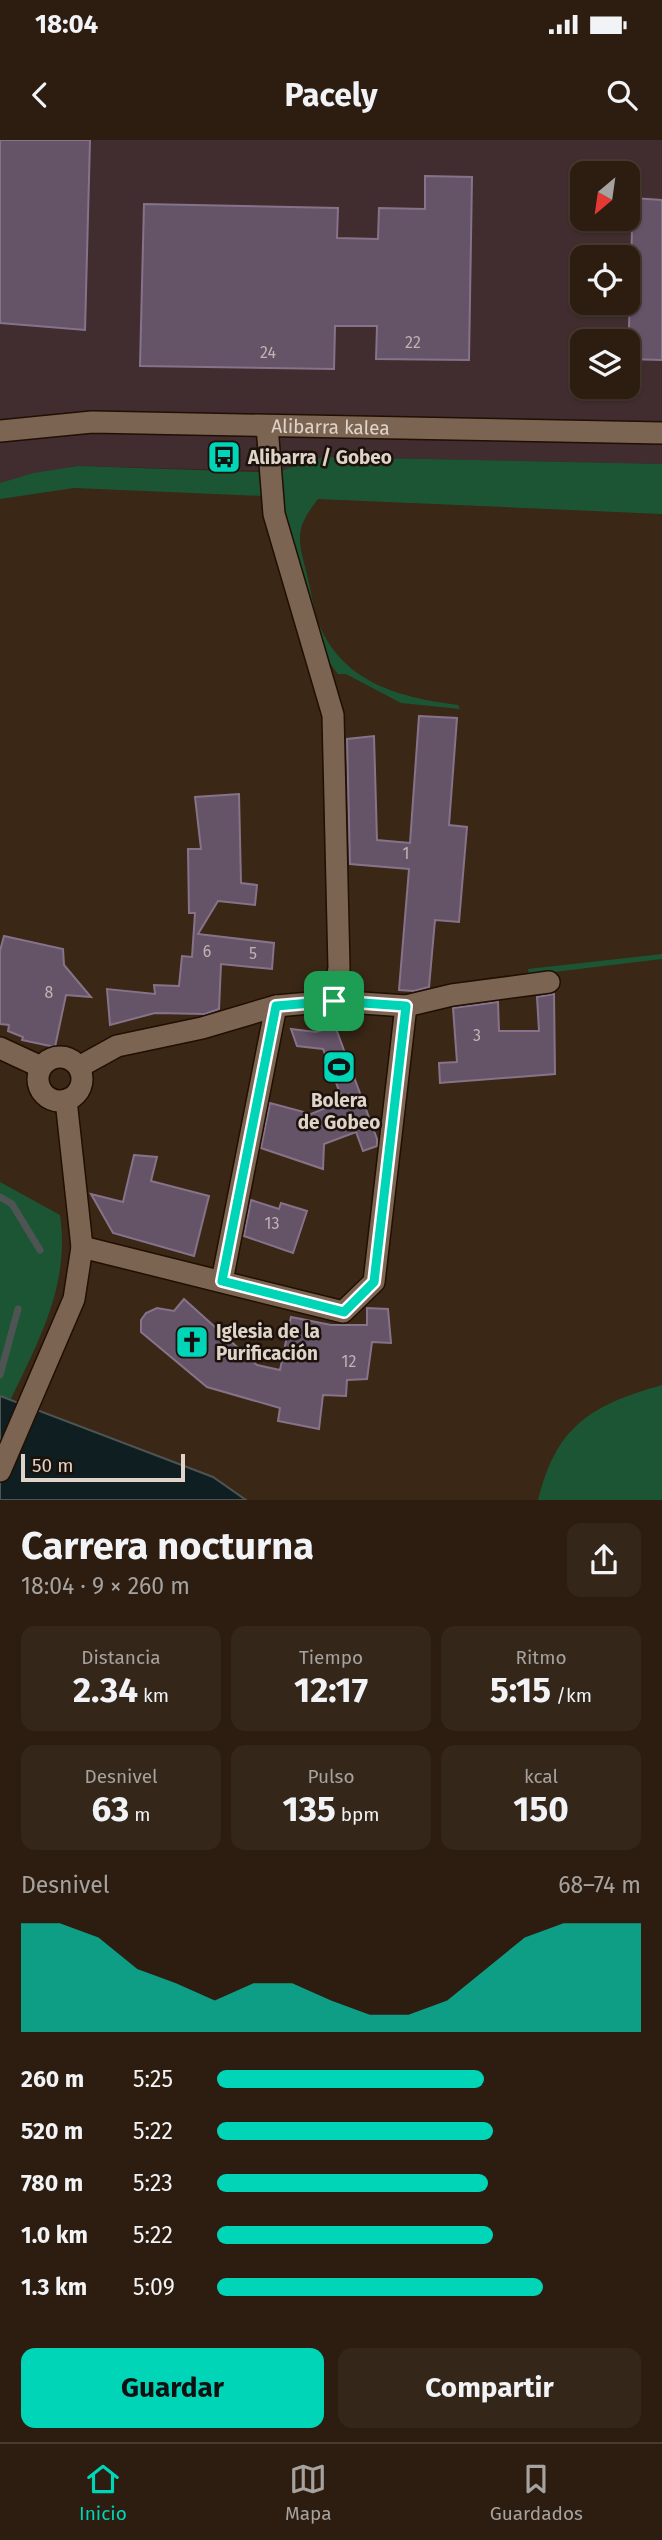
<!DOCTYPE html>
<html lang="es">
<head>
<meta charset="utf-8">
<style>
  :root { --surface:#2c1d10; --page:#342619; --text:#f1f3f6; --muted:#a6a29f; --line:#483b30; --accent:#00d5b7 }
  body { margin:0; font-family:"Fira Sans",sans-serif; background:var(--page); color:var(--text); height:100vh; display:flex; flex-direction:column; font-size:26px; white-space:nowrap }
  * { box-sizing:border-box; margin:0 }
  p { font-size:23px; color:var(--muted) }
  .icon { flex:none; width:38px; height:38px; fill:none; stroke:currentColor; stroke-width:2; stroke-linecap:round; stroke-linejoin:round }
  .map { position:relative; height:1360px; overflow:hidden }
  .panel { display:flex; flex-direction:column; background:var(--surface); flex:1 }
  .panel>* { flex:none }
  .needle { width:46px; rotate:209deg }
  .tools { position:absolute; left:570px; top:21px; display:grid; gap:14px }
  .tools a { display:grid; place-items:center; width:70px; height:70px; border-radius:14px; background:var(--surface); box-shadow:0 2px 5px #0004,0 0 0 2px var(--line); font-size:35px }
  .scale { position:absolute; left:21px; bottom:18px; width:164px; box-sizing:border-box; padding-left:7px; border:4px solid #e0d3c9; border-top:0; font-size:19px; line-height:24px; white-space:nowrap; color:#e0d3c9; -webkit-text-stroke:5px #1a120b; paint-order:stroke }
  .pin { position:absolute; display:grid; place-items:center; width:60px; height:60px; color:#fff; margin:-30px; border-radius:14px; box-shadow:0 4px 10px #0006 }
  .round { display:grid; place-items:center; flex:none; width:74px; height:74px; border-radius:14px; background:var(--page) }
  .headline { display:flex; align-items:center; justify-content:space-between; height:119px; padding:0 21px }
  h1 { font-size:38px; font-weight:700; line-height:52px }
  .stats { display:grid; grid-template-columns:repeat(3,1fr); gap:10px; height:119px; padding:7px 21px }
  .stats div { display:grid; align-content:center; border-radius:14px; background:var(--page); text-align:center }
  .stats b { font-size:35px; font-weight:700 }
  .stats small { font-size:19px; font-weight:400 }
  .stats p { font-size:19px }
  .chart { height:196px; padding:14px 21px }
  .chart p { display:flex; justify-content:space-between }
  .chart svg { width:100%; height:126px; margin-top:7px; fill:var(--accent); opacity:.7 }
  .cta { display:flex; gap:14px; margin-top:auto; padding:14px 21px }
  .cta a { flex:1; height:80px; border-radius:14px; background:var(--accent); color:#111; font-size:28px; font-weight:700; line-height:80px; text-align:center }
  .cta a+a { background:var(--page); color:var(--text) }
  ul { padding:0 21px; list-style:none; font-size:23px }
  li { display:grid; grid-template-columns:112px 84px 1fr; align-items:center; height:52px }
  li i { height:18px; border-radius:9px; background:var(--accent) }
  .status { display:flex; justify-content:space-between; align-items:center; height:49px; padding:0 35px; background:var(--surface); direction:ltr }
  .status svg { height:19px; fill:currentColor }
  header { display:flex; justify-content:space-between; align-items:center; height:91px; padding:0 21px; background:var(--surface); font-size:32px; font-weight:700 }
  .dock { display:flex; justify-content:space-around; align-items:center; height:98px; border-top:2px solid var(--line); background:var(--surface); font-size:19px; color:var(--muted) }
  .dock a { display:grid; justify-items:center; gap:4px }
  .dock .on { color:var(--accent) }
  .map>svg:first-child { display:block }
  .industrial { fill:#412d2f; fill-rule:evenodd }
  .green { fill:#1c5534 }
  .water { fill:#0f1e20; stroke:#4e5453; stroke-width:2 }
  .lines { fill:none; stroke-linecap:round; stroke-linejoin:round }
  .stream { stroke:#4e5453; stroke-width:7 }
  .building { fill:#655368; stroke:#867389; stroke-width:2 }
  .street-casing { stroke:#200f02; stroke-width:24 }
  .secondary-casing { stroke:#200f02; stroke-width:24 }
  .street { stroke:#7b6552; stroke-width:21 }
  .secondary { stroke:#7b6552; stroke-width:21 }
  .route-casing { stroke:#fff; stroke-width:14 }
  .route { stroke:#00d5b7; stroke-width:9 }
  .labels { text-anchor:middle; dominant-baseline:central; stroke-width:5; stroke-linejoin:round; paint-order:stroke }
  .number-label { font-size:16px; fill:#c1b3b1 }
  .street-label { font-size:19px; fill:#e0d3c9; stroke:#1a120b }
  .poi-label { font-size:19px; font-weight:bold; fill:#e0d3c9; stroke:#1a120b; text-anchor:start }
</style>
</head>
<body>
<div class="status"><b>18:04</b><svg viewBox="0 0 49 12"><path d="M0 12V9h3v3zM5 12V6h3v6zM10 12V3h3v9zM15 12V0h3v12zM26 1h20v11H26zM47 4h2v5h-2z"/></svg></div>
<header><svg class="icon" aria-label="back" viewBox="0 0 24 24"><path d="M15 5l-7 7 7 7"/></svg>Pacely<svg class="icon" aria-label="search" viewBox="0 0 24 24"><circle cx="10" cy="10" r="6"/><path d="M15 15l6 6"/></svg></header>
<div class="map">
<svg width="662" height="1361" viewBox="0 0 662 1361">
  <rect width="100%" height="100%" fill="#3a2716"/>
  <path class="industrial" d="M 0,0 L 662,0 L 662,324 L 324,317 L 280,331 L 78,326 L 33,333 L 0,343 ZM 583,33 L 628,33 L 628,79 L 583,79 ZM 583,117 L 628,117 L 628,163 L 583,163 ZM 583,201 L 628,201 L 628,247 L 583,247 Z"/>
  <g class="green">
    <path d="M 324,317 L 662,324 L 662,374 L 318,359 C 292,392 299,401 308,439 C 312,455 314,476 322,491 C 348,545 404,558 458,565 L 460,569 L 401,563 L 346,534 L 338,534 C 304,494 286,385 280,331 Z"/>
    <path d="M 78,326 L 259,332 L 264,356 L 74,348 L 0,359 L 0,343 L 33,333 Z"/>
    <path d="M 662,814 L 662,819 L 529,835 L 528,829 Z"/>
    <path d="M 0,1042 L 60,1075 C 70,1144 40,1198 11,1259 L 0,1256 Z"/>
    <path d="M 662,1245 L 662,1360 L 538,1360 C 556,1286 591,1265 662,1245 Z"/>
  </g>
  <path class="water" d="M 0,1256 L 213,1337 L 246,1360 L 0,1360 Z"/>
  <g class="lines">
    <g class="stream">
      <path d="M 0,1057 L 12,1064 L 40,1110"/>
      <path d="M 0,1235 L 18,1169"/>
    </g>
  </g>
  <g class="building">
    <path d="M 0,0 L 90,0 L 85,190 L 0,183 Z"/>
    <path d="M 425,36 L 472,37 L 469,220 L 376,219 L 377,186 L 335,186 L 334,229 L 140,226 L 144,64 L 338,68 L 337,98 L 378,99 L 379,68 L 425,69 Z"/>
    <path d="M 633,58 L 662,60 L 662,220 L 628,219 Z"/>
    <path d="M 419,576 L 457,578 L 449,685 L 467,687 L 459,782 L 435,780 L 429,847 L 414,851 L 399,850 L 409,729 L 350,724 L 347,599 L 374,596 L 377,700 L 410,703 Z"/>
    <path d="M 239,654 L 241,743 L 257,745 L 255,765 L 218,761 L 198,794 L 274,803 L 272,829 L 221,824 L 219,869 L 205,874 L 155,873 L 110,885 L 107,849 L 155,854 L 154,845 L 179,846 L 182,816 L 192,817 L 195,773 L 189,773 L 188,709 L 201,709 L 195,657 Z"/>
    <path d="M 4,796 L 63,809 L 64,825 L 91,857 L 66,855 L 55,907 L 22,900 L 23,897 L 8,891 L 9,885 L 0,884 L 0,811 Z"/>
    <path d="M 554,854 L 555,934 L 440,943 L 439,923 L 457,922 L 453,868 L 498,862 L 499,891 L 539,891 L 537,857 Z"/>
    <path d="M 335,886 L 377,999 L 377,1006 L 363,1011 L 356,992 L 324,1004 L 323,1029 L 261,1008 L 270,963 L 311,974 L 343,961 L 323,909 L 297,906 L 291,889 L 316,892 Z"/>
    <path d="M 134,1015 L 157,1017 L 151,1041 L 209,1056 L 194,1116 L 113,1093 L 91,1054 L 123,1062 Z"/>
    <path d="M 251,1060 L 279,1069 L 281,1063 L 307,1071 L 293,1113 L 244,1096 Z"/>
    <path d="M 184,1159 L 257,1225 L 280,1230 L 291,1177 L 331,1185 L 367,1185 L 367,1168 L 388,1169 L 391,1203 L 372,1202 L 367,1239 L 347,1240 L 346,1256 L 323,1255 L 319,1289 L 278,1281 L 280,1268 L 207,1247 L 141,1192 L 141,1180 L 146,1173 L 157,1168 L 174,1171 Z"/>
  </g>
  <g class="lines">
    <defs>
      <g id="street">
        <path d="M 267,286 L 274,374 L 333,575 L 339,828 L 333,861"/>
        <path d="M 79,927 L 117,906 L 202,888 L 276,866 L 333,861 L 406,866 L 452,855 L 549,842"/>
        <path d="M 82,1107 L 343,1172 L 374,1142 L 406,866"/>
        <path d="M 222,1141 L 276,866"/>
      </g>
      <g id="secondary">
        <path id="s1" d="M 0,291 L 92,282 L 662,293"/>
        <path d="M 0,908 L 41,927"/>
        <circle cx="60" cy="939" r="22"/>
        <path d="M 0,1331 L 74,1159 L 82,1107 L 66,960"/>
      </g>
    </defs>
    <use href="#street" class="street-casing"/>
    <use href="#secondary" class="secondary-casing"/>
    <use href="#street" class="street"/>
    <use href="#secondary" class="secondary"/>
  </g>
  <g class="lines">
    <defs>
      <path id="route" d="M 334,861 L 406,866 L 374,1142 L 344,1172 L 222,1141 L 276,866 Z"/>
    </defs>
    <use href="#route" class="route-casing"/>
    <use href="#route" class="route"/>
  </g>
  <defs>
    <symbol id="bus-square" viewBox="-11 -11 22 22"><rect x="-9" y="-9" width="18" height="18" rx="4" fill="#00d5b7" stroke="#1a120b"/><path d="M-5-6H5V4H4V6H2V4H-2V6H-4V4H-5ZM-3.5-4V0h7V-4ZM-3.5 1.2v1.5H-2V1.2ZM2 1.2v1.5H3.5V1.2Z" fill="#111"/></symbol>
    <symbol id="stadium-square" viewBox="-11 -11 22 22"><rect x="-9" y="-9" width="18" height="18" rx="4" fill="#00d5b7" stroke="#1a120b"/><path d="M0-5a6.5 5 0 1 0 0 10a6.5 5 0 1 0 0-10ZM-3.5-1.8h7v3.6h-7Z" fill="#111"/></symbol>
    <symbol id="church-square" viewBox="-11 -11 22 22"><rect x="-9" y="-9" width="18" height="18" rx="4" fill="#00d5b7" stroke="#1a120b"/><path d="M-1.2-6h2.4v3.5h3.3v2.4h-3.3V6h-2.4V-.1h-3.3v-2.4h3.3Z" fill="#111"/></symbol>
  </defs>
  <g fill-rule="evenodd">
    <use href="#bus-square" x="205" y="298" width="38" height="38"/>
    <use href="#stadium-square" x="320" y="908" width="38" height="38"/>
    <use href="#church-square" x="173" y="1183" width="38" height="38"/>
  </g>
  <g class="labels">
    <g class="number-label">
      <text x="413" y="202">22</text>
      <text x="268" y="212">24</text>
      <text x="406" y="713">1</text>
      <text x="207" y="811">6</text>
      <text x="253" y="813">5</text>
      <text x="49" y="852">8</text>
      <text x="477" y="895">3</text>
      <text x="272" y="1083">13</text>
      <text x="349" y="1221">12</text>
    </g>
    <g class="street-label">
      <text stroke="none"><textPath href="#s1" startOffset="331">Alibarra kalea</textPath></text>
    </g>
    <g class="poi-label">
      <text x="248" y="317">Alibarra / Gobeo</text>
      <text x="339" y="960" text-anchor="middle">Bolera<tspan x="339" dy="22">de Gobeo</tspan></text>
      <text x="216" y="1191">Iglesia de la<tspan x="216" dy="22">Purificación</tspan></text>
    </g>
  </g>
</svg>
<div class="tools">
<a><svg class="needle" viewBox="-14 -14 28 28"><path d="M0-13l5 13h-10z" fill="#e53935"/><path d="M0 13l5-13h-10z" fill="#a6a29f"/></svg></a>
<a><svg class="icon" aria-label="locate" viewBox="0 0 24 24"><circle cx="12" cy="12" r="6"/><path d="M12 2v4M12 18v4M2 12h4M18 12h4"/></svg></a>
<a><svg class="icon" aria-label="layers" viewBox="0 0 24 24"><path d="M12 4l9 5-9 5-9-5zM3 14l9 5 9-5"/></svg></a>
</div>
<div class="scale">50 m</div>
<div class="pin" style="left:334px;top:861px;background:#1e9e55"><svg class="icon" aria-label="arrive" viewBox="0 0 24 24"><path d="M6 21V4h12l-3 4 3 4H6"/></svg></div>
</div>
<section class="panel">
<div class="headline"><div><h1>Carrera nocturna</h1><p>18:04 · 9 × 260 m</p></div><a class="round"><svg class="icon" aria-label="share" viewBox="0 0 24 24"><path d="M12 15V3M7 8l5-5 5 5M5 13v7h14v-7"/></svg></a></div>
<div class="stats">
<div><p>Distancia</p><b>2.34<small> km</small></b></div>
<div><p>Tiempo</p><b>12:17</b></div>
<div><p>Ritmo</p><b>5:15<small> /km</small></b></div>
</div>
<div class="stats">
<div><p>Desnivel</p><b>63<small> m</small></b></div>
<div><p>Pulso</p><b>135<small> bpm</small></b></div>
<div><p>kcal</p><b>150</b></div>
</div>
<div class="chart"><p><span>Desnivel</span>68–74 m</p>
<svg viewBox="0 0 160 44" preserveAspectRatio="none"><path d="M0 44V6L10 6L20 11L30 22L40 27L50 33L60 27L70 27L80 33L90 38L100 38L110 33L120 22L130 11L140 6L150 6L160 6V44z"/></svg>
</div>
<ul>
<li><b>260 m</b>5:25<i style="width:63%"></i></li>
<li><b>520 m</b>5:22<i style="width:65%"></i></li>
<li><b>780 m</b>5:23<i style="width:64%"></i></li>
<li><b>1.0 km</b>5:22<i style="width:65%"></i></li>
<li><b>1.3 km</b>5:09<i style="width:77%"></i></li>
</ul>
<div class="cta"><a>Guardar</a><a>Compartir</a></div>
</section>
<nav class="dock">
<a class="on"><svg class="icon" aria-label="home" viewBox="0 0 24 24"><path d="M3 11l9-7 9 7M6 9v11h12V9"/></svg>Inicio</a>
<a><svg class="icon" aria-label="map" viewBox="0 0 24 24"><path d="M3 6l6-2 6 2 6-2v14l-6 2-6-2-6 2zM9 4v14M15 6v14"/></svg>Mapa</a>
<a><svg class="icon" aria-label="saved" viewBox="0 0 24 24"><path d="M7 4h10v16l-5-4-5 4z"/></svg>Guardados</a>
</nav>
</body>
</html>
